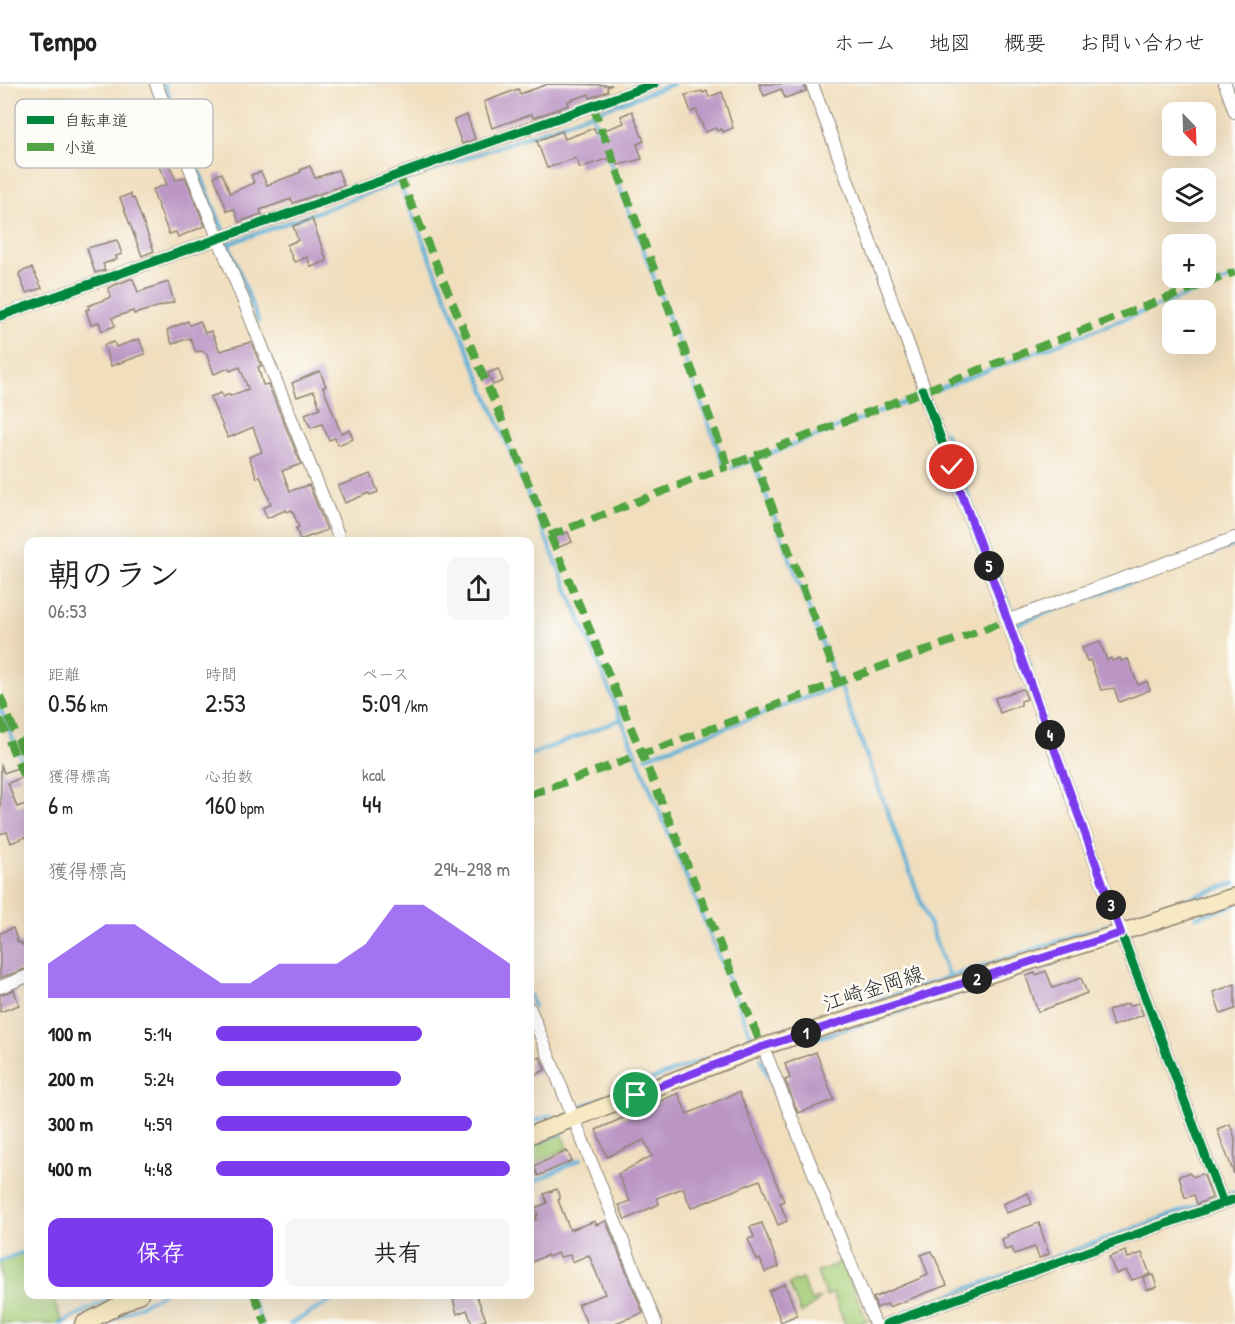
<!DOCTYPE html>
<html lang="ja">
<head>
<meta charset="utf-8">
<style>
  :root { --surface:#fff; --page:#f6f6f6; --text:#222; --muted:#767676; --line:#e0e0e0; --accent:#7c3aed }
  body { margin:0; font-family:"Patrick Hand","Klee One",sans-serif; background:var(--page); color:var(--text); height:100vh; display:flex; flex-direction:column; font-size:22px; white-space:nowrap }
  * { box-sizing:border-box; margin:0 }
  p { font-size:20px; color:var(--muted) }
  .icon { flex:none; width:33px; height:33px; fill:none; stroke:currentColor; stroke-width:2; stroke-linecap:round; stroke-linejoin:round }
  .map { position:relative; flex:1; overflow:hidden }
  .panel { position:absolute; left:24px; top:453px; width:510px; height:762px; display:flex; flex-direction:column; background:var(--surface); border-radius:12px; box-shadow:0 6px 24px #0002 }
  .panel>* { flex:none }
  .needle { width:39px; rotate:157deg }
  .controls { position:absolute; left:1162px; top:18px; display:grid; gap:12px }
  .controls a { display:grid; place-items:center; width:54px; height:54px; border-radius:12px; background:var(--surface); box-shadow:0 6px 24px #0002; font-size:30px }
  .pin { position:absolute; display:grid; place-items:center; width:51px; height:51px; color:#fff; margin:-26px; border:3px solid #fff; border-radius:50%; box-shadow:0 2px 6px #0007 }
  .km { position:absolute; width:30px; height:30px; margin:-15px; border-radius:50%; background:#222; color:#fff; font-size:16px; line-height:30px; text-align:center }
  .round { display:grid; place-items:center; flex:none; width:63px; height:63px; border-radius:12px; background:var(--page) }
  .overview { display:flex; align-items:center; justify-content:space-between; height:102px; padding:0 24px }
  h1 { font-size:33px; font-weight:600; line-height:45px }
  .stats { display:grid; grid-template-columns:repeat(3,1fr); gap:9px; height:102px; padding:6px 24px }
  .stats div { display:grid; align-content:center }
  .stats b { font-size:26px; font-weight:600 }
  .stats small { font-size:16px; font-weight:400 }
  .stats p { font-size:16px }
  .chart { height:168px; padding:12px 24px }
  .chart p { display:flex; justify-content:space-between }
  .chart svg { width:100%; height:108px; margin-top:6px; fill:var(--accent); opacity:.7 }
  .button { display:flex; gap:12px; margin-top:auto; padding:12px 24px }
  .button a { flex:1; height:69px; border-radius:12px; background:var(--accent); color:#fff; font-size:24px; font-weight:600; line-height:69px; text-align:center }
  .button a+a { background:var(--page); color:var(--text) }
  ul { padding:0 24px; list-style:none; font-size:20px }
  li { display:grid; grid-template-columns:96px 72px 1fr; align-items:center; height:45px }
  li i { height:15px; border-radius:8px; background:var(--accent) }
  header { display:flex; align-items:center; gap:36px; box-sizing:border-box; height:84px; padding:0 30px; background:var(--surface); border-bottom:2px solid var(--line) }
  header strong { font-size:28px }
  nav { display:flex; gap:33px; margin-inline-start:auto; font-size:21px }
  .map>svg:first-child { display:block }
  .green { fill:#a6ce79; stroke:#687c52; stroke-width:1.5 }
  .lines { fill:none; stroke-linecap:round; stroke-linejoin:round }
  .stream { stroke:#5bb0d7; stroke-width:4 }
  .building { fill:#bb96c5 }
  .street-casing { stroke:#8e8474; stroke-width:14 }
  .secondary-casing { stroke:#8e8474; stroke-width:19 }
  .street { stroke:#fff; stroke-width:12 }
  .secondary { stroke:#f7e9c3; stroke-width:16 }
  .quiet { stroke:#51a443; stroke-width:8; stroke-dasharray:15 8; stroke-linecap:butt }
  .cycleway-casing { stroke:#fdfcf7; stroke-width:13 }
  .cycleway { stroke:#00873e; stroke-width:9 }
  .route-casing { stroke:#fff; stroke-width:12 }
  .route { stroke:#7c3aed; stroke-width:8 }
  .labels { text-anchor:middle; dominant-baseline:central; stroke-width:5; stroke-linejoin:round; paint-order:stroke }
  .street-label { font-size:21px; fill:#2b2b2b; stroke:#fdfcf7 }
  .key { fill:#fdfcf7; stroke:#bebdba; stroke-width:1.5 }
  .key-label { font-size:16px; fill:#2b2b2b }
</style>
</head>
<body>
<header>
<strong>Tempo</strong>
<nav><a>ホーム</a><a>地図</a><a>概要</a><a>お問い合わせ</a></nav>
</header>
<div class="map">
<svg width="1235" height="1240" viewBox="0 0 1235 1240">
  <rect width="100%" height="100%" fill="#fdfcf7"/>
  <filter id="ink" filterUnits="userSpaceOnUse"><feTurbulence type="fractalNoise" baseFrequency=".0167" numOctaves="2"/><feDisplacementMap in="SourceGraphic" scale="12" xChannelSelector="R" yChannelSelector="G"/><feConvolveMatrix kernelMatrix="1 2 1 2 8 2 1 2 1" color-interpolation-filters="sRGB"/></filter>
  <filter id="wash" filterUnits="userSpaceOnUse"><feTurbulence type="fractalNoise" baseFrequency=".008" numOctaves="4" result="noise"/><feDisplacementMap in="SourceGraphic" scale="24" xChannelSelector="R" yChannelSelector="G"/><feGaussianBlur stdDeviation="1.35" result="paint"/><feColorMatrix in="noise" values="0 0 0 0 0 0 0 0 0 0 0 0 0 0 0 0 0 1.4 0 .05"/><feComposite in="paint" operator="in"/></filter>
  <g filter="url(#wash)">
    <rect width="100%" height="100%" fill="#f0debd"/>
    <g class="green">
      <path d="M 562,1051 L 568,1064 L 533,1080 L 530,1071 L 530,1063 Z"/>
      <path d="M 28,1167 L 28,1210 L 51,1211 L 62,1237 L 56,1240 L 0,1240 L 0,1178 Z"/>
      <path d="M 842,1178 L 867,1237 L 859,1240 L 845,1240 L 833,1209 L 826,1212 L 817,1188 Z"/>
      <path d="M 802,1195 L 811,1217 L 820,1214 L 816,1219 L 801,1229 L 789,1200 Z"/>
    </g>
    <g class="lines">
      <g class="stream">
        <path d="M 164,0 L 223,146"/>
        <path d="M 1232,0 L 1235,8"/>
        <path d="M 592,29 L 600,51"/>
        <path d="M 608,72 L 724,380"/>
        <path d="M 399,98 C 516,385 638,670 753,957"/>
        <path d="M 228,158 L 258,237"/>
        <path d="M 228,160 L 673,0"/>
        <path d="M 928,309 L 1235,193"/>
        <path d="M 945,348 L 1012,530"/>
        <path d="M 753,376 L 838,602"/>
        <path d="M 732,384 L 921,312"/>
        <path d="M 1015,539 L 1030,583"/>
        <path d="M 1016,540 L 1235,461"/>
        <path d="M 0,624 L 28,691"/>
        <path d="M 530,671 L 622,635"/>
        <path d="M 646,673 L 838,602 L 841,603 L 949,893"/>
        <path d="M 1196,833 L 1235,821"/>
        <path d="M 1120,837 L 1235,799"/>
        <path d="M 0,909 L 28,899"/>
        <path d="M 530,911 L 534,923"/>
        <path d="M 761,954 L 1112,840"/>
        <path d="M 817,954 L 1054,879"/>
        <path d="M 761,975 L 781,1022"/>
        <path d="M 582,1022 L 755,956"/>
        <path d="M 530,1039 L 551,1031"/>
        <path d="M 530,1061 L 564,1048"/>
        <path d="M 530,1100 L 581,1075"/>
        <path d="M 1223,1112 L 1235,1108"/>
        <path d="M 0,1177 L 28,1166"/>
        <path d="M 250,1210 L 262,1240"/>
        <path d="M 906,1227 L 1218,1114"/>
        <path d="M 60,1240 L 118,1210"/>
        <path d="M 104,1240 L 163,1210"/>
        <path d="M 290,1240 L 344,1210"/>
      </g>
    </g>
    <g id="blocks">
      <g class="building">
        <path d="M 548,0 L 612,1 L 607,3 L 608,7 L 590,14 L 589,10 L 568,17 L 569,21 L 533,34 L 532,30 L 492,44 L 484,18 L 518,5 L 520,10 Z"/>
        <path d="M 759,0 L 804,0 L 806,7 L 785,14 L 781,5 L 764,12 Z"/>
        <path d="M 702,7 L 703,9 L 707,7 L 709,13 L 722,8 L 733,44 L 723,48 L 722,45 L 717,47 L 716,44 L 705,48 L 696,26 L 691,28 L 685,11 Z"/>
        <path d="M 632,27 L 644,57 L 637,60 L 642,75 L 618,81 L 615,72 L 580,84 L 576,74 L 547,84 L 537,57 L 562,47 L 565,55 L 594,44 L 596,49 L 624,39 L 621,32 Z"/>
        <path d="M 467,31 L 475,55 L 462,60 L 454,38 L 454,36 Z"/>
        <path d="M 166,46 L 176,72 L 167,76 L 176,96 L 185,93 L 205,142 L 178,153 L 176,148 L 169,150 L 152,106 L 167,100 L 156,76 L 158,75 L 153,59 L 156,58 L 154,50 Z"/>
        <path d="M 310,82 L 315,94 L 338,86 L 344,101 L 293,119 L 291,115 L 260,126 L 262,130 L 239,138 L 234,125 L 227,127 L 214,92 L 222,89 L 230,109 L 254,99 L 251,91 L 261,88 L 267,101 L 301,88 L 300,86 Z"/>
        <path d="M 130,110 L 132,115 L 134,114 L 154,167 L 142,172 L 120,114 Z"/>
        <path d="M 312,135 L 327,177 L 311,183 L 307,173 L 295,178 L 293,176 L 287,161 L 298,156 L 293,142 Z"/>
        <path d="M 117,156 L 122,170 L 116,172 L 117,175 L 103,180 L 105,186 L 95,189 L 87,164 Z"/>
        <path d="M 32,184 L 42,204 L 26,209 L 19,191 L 20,188 Z"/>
        <path d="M 130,195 L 133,195 L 138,208 L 168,198 L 174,218 L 134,230 L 133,227 L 112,234 L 115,242 L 102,247 L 99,238 L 91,241 L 86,226 L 89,225 L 88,222 L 111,213 L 108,204 Z"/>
        <path d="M 188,237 L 190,241 L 200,237 L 205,249 L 211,247 L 220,267 L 251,258 L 261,282 L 258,283 L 263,301 L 268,300 L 301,380 L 282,387 L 290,407 L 309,401 L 327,446 L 300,456 L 296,444 L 299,443 L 292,426 L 287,428 L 286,426 L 267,434 L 263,424 L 271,420 L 260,392 L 257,394 L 249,373 L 262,368 L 253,343 L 228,354 L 210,313 L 221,309 L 223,313 L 229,310 L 230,312 L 248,305 L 240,283 L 230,287 L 229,284 L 214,290 L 206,269 L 201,267 L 196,268 L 190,254 L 172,260 L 167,246 Z"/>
        <path d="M 139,255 L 145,270 L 111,282 L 104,261 L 114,258 L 116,263 Z"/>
        <path d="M 498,285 L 503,297 L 493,301 L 488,289 Z"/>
        <path d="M 320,287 L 326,302 L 323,303 L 341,349 L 349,346 L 353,355 L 338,361 L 335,354 L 329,356 L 322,340 L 311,344 L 308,339 L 305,330 L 320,324 L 314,307 L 297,313 L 292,299 Z"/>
        <path d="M 371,390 L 378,408 L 370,411 L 369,409 L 345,419 L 338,402 Z"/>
        <path d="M 568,448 L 572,458 L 559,463 L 555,453 Z"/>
        <path d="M 1100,558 L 1107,576 L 1111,574 L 1112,577 L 1120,574 L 1121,577 L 1128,575 L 1138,601 L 1147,597 L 1150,606 L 1119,618 L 1114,604 L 1101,606 L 1090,576 L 1087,577 L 1082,564 Z"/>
        <path d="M 1023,605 L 1027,615 L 1021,617 L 1021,621 L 1000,629 L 995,614 Z"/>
        <path d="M 1,680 L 4,689 L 17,684 L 21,694 L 8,699 L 17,723 L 28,719 L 28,752 L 11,759 L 7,748 L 0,750 Z"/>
        <path d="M 13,844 L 18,859 L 21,858 L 22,861 L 28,858 L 28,884 L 0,894 L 0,849 Z"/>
        <path d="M 1046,887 L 1053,904 L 1081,894 L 1087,909 L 1038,928 L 1026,892 L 1035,889 L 1036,891 Z"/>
        <path d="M 1235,900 L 1235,925 L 1221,930 L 1213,908 Z"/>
        <path d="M 14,906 L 19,921 L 0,928 L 0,911 Z"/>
        <path d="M 1128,919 L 1129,922 L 1138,919 L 1143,931 L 1113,942 L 1108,927 Z"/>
        <path d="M 816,968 L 834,1016 L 798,1029 L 785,996 L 790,994 L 785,980 Z"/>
        <path d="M 540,973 L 545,986 L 530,993 L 530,977 Z"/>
        <path d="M 739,1008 L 784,1117 L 780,1119 L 787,1137 L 778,1141 L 760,1096 L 691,1124 L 683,1104 L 657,1114 L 659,1120 L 625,1136 L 619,1121 L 630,1117 L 618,1090 L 652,1072 L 644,1056 L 607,1073 L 596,1046 L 678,1009 L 687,1030 Z"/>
        <path d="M 1230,1040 L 1235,1054 L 1234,1090 L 1217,1045 Z"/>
        <path d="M 567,1067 L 572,1077 L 538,1092 L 534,1082 Z"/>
        <path d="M 1189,1089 L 1193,1093 L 1201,1090 L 1204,1091 L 1212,1114 L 1197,1120 L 1194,1111 L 1185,1114 L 1179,1092 Z"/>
        <path d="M 557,1105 L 560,1115 L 558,1116 L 570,1146 L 595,1137 L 596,1141 L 606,1137 L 643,1229 L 612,1240 L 587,1240 L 578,1220 L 605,1210 L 589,1171 L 572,1178 L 570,1171 L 560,1173 L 558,1169 L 548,1173 L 547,1171 L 530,1179 L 530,1138 L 537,1135 L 535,1132 L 538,1131 L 535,1124 L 547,1119 L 544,1110 Z"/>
        <path d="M 1028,1109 L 1032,1120 L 1006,1129 L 1003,1120 Z"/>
        <path d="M 762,1139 L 779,1183 L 765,1188 L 760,1175 L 757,1176 L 748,1155 L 754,1153 L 750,1143 Z"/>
        <path d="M 1039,1139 L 1049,1170 L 1039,1174 L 1035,1163 L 1014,1170 L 1012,1164 L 1005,1166 L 1002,1155 L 1008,1153 L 1007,1151 Z"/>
        <path d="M 932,1167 L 947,1201 L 889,1223 L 887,1220 L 877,1224 L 873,1214 L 928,1191 L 921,1171 Z"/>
        <path d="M 1126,1167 L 1128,1174 L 1142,1169 L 1150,1190 L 1132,1196 L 1126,1186 L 1116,1190 L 1109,1173 Z"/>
        <path d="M 1153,1191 L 1157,1203 L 1147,1206 L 1143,1194 Z"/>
        <path d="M 785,1200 L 797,1231 L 781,1238 L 769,1207 Z"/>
        <path d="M 464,1210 L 476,1210 L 486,1236 L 472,1240 L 467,1226 L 457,1230 L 453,1215 Z"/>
      </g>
    </g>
  </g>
  <g filter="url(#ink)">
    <use href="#blocks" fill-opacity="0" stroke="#8e8474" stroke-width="1.5"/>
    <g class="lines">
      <defs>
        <g id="street">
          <path d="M 156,0 L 341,458"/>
          <path d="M 812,0 L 925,306"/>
          <path d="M 1225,0 L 1235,28"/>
          <path d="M 0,232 L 654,0"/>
          <path d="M 923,306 L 1121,849 L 1223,1119"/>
          <path d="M 1009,536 L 1235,454"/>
          <path d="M 0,903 L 28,892"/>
          <path d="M 530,925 L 656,1240"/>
          <path d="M 763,963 L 875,1240"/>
          <path d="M 886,1240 L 1235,1115"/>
        </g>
        <g id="secondary">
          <path d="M 530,1051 L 762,963 L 1235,812"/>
          <path d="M 83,1240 L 140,1210"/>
        </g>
      </defs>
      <use href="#street" class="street-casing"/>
      <use href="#secondary" class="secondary-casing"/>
      <use href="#street" class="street"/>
      <use href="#secondary" class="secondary"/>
      <g class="quiet">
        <path d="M 593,22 L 728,382 L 1235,188"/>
        <path d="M 399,91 L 642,670 L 762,963"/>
        <path d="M 753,372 L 839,599"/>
        <path d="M 549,452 L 728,382"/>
        <path d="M 0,612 L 28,680"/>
        <path d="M 0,635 L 28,703"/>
        <path d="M 530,711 L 1009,536"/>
        <path d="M 254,1210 L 266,1240"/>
      </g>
      <defs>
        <g id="cycleway">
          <path d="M 0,232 L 654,0"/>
          <path d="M 923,306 L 1121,849 L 1223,1119"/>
          <path d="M 886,1240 L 1235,1115"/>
        </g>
      </defs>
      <use href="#cycleway" class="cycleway-casing"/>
      <use href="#cycleway" class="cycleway"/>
    </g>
  </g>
  <g class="lines" filter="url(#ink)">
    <defs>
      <path id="route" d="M 636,1011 L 762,963 L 1121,849 L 952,383"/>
    </defs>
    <use href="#route" class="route-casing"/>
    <use href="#route" class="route"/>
  </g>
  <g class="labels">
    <g class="street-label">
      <text transform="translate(873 904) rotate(-18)">江崎金岡線</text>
    </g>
  </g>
  <rect x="15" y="15" width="198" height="69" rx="9" class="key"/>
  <rect x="27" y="32" width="27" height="8" fill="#00873e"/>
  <rect x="27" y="59" width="27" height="8" fill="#51a443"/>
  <g class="key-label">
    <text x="64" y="42">自転車道</text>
    <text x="64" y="69">小道</text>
  </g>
</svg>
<div class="controls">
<a><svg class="needle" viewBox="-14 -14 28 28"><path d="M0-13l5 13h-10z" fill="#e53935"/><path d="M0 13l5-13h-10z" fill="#767676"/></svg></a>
<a><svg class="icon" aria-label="layers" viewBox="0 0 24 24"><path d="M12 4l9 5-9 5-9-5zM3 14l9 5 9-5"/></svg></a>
<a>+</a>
<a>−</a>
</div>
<div class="pin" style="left:636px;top:1011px;background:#1e9e55"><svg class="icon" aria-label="arrive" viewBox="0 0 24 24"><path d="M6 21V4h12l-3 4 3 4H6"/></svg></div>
<div class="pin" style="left:952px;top:383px;background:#d93025"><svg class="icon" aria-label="check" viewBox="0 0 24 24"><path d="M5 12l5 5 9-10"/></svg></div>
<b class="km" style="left:806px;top:949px">1</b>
<b class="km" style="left:977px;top:895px">2</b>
<b class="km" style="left:1111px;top:821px">3</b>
<b class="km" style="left:1050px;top:651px">4</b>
<b class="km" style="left:989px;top:482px">5</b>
<section class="panel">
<div class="overview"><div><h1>朝のラン</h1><p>06:53</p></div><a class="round"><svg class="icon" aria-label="share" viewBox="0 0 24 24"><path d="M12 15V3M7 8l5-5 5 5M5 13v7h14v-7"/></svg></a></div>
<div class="stats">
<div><p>距離</p><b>0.56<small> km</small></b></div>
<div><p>時間</p><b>2:53</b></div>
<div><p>ペース</p><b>5:09<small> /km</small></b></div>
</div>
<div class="stats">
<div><p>獲得標高</p><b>6<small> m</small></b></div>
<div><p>心拍数</p><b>160<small> bpm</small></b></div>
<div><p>kcal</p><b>44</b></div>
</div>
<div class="chart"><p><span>獲得標高</span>294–298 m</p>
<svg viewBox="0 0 160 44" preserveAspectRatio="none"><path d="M0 44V30L10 22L20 14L30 14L40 22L50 30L60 38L70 38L80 30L90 30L100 30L110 22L120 6L130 6L140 14L150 22L160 30V44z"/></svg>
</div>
<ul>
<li><b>100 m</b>5:14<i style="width:70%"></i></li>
<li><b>200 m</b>5:24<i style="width:63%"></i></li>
<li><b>300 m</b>4:59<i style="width:87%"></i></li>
<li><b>400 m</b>4:48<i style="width:100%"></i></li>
</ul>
<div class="button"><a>保存</a><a>共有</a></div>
</section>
</div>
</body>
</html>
